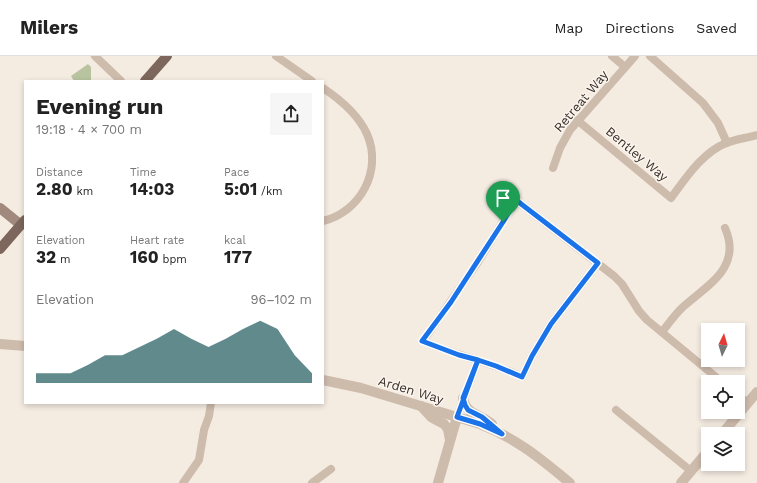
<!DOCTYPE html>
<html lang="en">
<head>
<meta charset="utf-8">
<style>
  :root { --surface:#fff; --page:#f6f6f6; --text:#222; --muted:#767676; --line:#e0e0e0; --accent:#1f5a5e }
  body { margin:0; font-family:"Work Sans",sans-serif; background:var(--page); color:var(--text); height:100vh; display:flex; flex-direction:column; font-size:15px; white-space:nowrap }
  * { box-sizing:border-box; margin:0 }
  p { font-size:13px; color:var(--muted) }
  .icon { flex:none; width:22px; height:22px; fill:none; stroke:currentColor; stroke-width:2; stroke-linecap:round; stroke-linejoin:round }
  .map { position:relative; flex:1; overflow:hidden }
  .side { position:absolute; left:24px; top:24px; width:300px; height:324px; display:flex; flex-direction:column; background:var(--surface); border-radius:0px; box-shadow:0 2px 6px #0003 }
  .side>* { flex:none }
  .needle { width:26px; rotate:5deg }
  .tools { position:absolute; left:701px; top:267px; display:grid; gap:8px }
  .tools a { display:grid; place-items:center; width:44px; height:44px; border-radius:0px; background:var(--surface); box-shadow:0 2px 6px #0003; font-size:20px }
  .pin { position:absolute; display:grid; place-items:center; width:34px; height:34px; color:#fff; margin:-41px -17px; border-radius:50% 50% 50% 0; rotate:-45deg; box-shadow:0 0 4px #0007 }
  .pin .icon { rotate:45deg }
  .round { display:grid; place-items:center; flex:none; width:42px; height:42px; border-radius:0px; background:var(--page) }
  .headline { display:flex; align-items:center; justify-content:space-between; height:68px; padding:0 12px }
  h1 { font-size:22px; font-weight:700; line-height:30px }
  .metrics { display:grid; grid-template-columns:repeat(3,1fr); gap:6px; height:68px; padding:4px 12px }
  .metrics div { display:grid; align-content:center }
  .metrics b { font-size:17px; font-weight:700 }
  .metrics small { font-size:11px; font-weight:400 }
  .metrics p { font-size:11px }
  .chart { height:112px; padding:8px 12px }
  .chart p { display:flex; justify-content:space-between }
  .chart svg { width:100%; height:72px; margin-top:4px; fill:var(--accent); opacity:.7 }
  header { display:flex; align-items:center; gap:24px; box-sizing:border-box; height:56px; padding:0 20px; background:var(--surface); border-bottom:1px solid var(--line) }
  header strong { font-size:19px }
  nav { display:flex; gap:22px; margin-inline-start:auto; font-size:14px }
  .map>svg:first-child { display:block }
  .green { fill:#b8c4a0 }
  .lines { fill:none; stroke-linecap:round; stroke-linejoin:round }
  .minor { stroke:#cdbbac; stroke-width:8 }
  .tertiary { stroke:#cdbbac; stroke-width:10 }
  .secondary { stroke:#a18a7d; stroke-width:10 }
  .primary { stroke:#7d675c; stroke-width:10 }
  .route-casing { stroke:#fff; stroke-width:8 }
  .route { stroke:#1a73e8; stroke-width:5 }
  .labels { text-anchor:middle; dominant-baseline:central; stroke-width:3; stroke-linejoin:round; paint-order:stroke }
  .street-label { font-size:13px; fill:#3b302b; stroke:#fbf5ee }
</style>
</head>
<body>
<header>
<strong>Milers</strong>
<nav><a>Map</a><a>Directions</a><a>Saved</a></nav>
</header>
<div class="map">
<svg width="757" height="427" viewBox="0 0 757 427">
  <rect width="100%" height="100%" fill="#f4ebe1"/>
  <path class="green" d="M 88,8 L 91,11 L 91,25 L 74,25 L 71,20 Z"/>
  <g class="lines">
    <g class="minor">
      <path d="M 95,0 L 121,25"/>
      <path d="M 276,0 L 312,25"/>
      <path d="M 612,0 L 625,11"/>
      <path d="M 650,0 L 703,47 L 718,67 L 727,87"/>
      <path d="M 323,32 C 341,44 358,58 367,78 C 383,115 360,156 323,165"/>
      <path d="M 577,64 L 671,142 C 686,122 702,97 726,87 C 736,83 747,82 757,79"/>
      <path d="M 553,112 L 560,92 L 570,74 L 635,0"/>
      <path d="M 598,207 L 551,268 L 532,300 L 522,321 C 490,305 455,300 423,285 L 478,206 L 516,144 L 614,220 L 622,228 L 639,255 L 647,264 L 722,326"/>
      <path d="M 662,276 C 669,267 676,257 684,250 C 709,228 742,211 725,172"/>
      <path d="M 738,339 L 748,347"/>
      <path d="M 616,354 L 691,415"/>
      <path d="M 457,361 L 478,304"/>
      <path d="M 183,427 L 199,404 L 204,374 L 209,360 L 211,347"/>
      <path d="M 312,427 L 331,413"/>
    </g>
    <g class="tertiary">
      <path d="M 0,288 L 25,290"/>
      <path d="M 323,324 L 361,332 L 480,368 C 516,382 541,403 570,427"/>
      <path d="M 463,342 C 466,359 480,358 492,368"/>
      <path d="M 421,350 L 431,361 L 444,368 L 448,373 L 450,384"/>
      <path d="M 722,378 L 757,336"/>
      <path d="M 438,427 L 457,361"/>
      <path d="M 681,427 L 708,395"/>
    </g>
    <path class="secondary" d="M 0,152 L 21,169"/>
    <g class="primary">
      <path d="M 145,25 L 167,0"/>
      <path d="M 0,193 L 25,164"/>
    </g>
  </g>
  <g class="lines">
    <defs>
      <path id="route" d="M 503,166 L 451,246 L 422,285 L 459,299 L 478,304 L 463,342 L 465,349 L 468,354 L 482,361 L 502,378 L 480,368 L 457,361 L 478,304 L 496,310 L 522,321 L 532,300 L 551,268 L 598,207 L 516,144 L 503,166"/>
    </defs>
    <use href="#route" class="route-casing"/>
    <use href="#route" class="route"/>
  </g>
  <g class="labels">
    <g class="street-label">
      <text transform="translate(581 45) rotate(-50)">Retreat Way</text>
      <text transform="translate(637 98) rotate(40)">Bentley Way</text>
      <text transform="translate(411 334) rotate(17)">Arden Way</text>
    </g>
  </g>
</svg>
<div class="tools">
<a><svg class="needle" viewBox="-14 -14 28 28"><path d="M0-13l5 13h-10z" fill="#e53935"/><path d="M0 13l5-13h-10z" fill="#767676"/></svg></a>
<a><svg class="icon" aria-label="locate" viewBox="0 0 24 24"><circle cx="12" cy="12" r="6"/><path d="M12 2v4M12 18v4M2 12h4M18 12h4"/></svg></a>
<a><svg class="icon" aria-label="layers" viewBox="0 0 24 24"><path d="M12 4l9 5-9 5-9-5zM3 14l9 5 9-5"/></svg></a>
</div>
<div class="pin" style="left:503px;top:166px;background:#1e9e55"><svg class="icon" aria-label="arrive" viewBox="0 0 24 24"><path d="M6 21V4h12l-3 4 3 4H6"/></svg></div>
<section class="side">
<div class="headline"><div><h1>Evening run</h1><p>19:18 · 4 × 700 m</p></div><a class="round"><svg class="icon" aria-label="share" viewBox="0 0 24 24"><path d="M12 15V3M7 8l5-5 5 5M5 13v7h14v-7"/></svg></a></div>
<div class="metrics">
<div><p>Distance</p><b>2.80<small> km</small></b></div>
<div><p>Time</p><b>14:03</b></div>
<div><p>Pace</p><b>5:01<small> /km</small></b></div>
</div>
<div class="metrics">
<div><p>Elevation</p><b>32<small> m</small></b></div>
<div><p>Heart rate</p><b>160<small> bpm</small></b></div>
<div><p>kcal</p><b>177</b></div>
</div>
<div class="chart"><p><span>Elevation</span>96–102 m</p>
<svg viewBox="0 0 160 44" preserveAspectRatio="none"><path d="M0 44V38L10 38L20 38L30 33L40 27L50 27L60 22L70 17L80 11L90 17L100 22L110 17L120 11L130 6L140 11L150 27L160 38V44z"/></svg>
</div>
</section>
</div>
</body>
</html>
